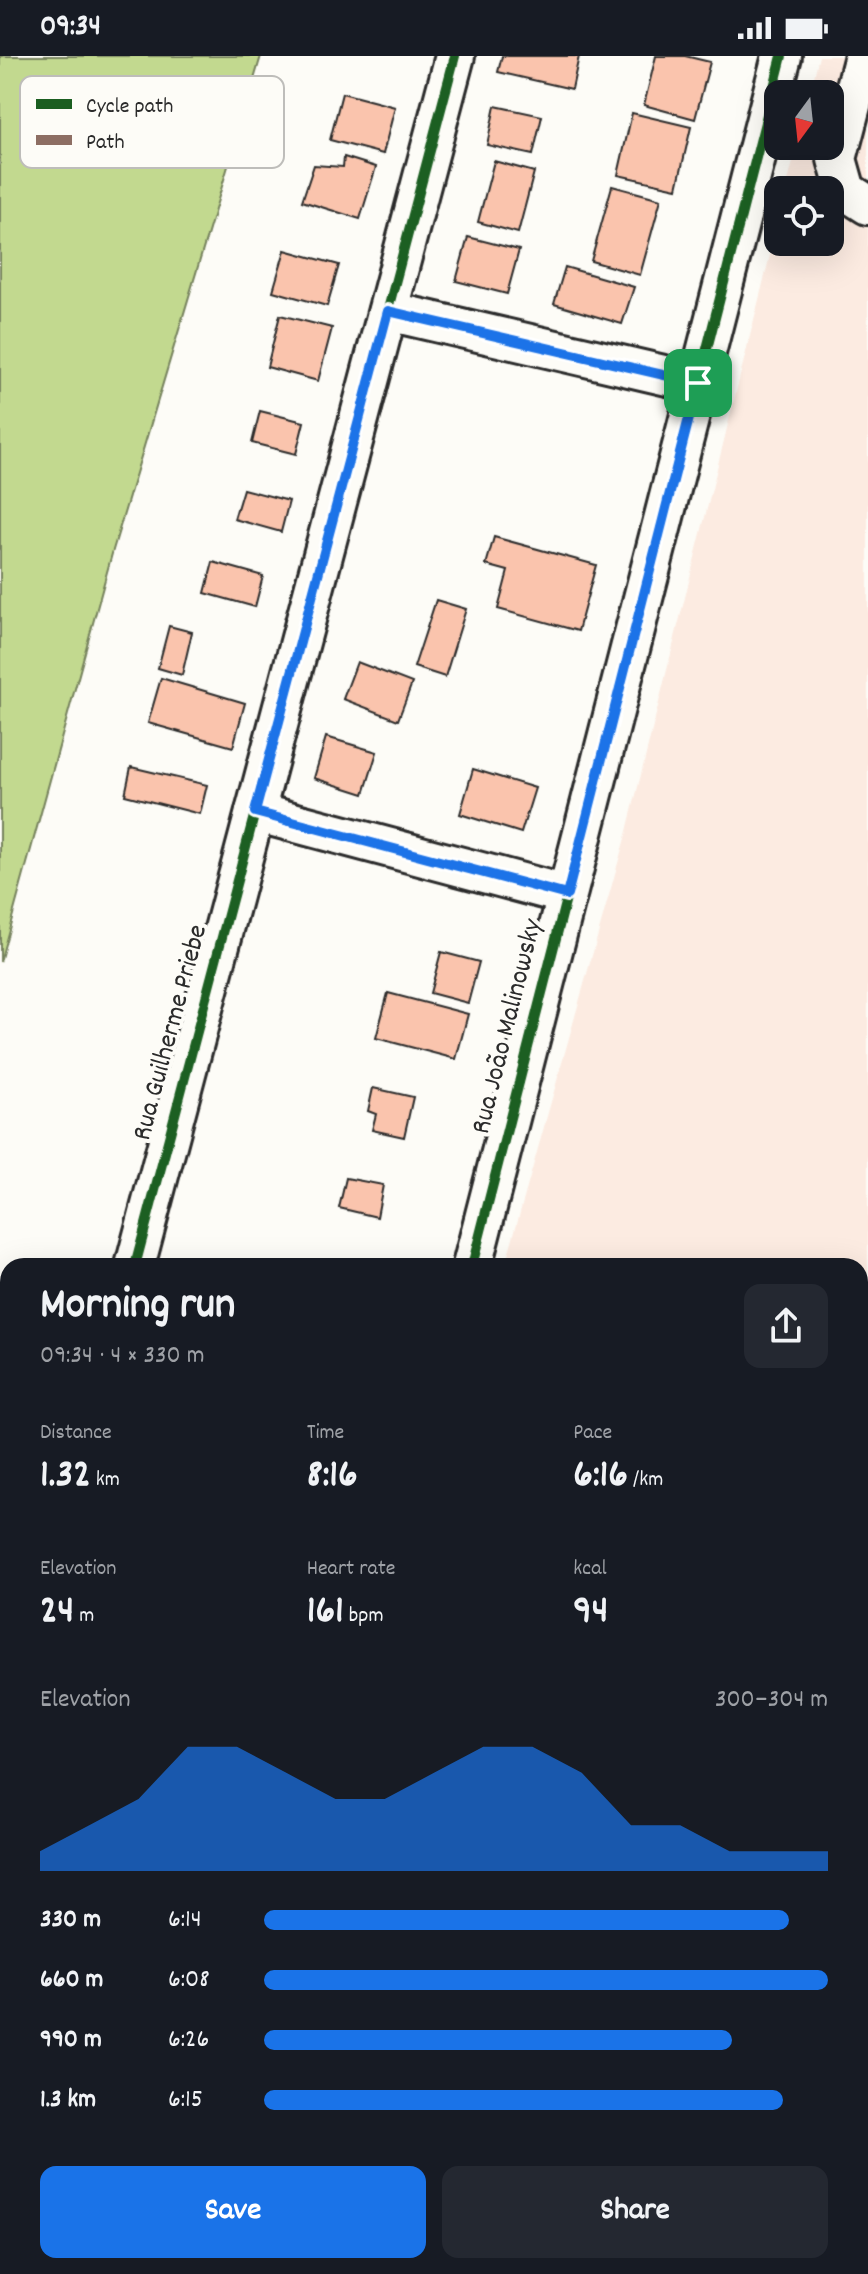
<!DOCTYPE html>
<html lang="en">
<head>
<meta charset="utf-8">
<style>
  :root { --surface:#171b24; --page:#242831; --text:#f1f3f6; --muted:#9ea1a6; --accent:#1a73e8 }
  body { margin:0; font-family:Dekko,sans-serif; background:var(--page); color:var(--text); height:100vh; display:flex; flex-direction:column; font-size:30px; white-space:nowrap }
  * { box-sizing:border-box; margin:0 }
  p { font-size:26px; color:var(--muted) }
  .icon { flex:none; width:44px; height:44px; fill:none; stroke:currentColor; stroke-width:2; stroke-linecap:round; stroke-linejoin:round }
  .map { position:relative; flex:1; overflow:hidden }
  .side { position:absolute; left:0px; top:1202px; width:868px; height:1016px; display:flex; flex-direction:column; background:var(--surface); border-radius:24px 24px 0 0; box-shadow:0 8px 32px #0002 }
  .side>* { flex:none }
  .needle { width:52px; rotate:195deg }
  .buttons { position:absolute; left:764px; top:24px; display:grid; gap:16px }
  .buttons a { display:grid; place-items:center; width:80px; height:80px; border-radius:16px; background:var(--surface); box-shadow:0 8px 32px #0002; font-size:40px }
  .pin { position:absolute; display:grid; place-items:center; width:68px; height:68px; color:#fff; margin:-34px; border-radius:16px; box-shadow:0 4px 12px #0006 }
  .round { display:grid; place-items:center; flex:none; width:84px; height:84px; border-radius:16px; background:var(--page) }
  .overview { display:flex; align-items:center; justify-content:space-between; height:136px; padding:0 40px }
  h1 { font-size:44px; font-weight:800; line-height:60px }
  .metrics { display:grid; grid-template-columns:repeat(3,1fr); gap:12px; height:136px; padding:8px 40px }
  .metrics div { display:grid; align-content:center }
  .metrics b { font-size:40px; font-weight:800 }
  .metrics small { font-size:22px; font-weight:400 }
  .metrics p { font-size:22px }
  .chart { height:224px; padding:16px 40px }
  .chart p { display:flex; justify-content:space-between }
  .chart svg { width:100%; height:144px; margin-top:8px; fill:var(--accent); opacity:.7 }
  .primary-button { display:flex; gap:16px; margin-top:auto; padding:16px 40px }
  .primary-button a { flex:1; height:92px; border-radius:16px; background:var(--accent); color:#fff; font-size:32px; font-weight:800; line-height:92px; text-align:center }
  .primary-button a+a { background:var(--page); color:var(--text) }
  ul { padding:0 40px; list-style:none; font-size:26px }
  li { display:grid; grid-template-columns:128px 96px 1fr; align-items:center; height:60px }
  li i { height:20px; border-radius:10px; background:var(--accent) }
  .status { display:flex; justify-content:space-between; align-items:center; height:56px; padding:0 40px; background:var(--surface); direction:ltr }
  .status svg { height:22px; fill:currentColor }
  .map>svg:first-child { display:block }
  .built { fill:#fcebe1 }
  .green { fill:#c2d98f; stroke:#76825d; stroke-width:2 }
  .lines { fill:none; stroke-linecap:round; stroke-linejoin:round }
  .stream { stroke:#639399; stroke-width:10 }
  .building { fill:#fac4ad; stroke:#2b2b2b; stroke-width:2 }
  .minor-casing { stroke:#2b2b2b; stroke-width:44 }
  .minor { stroke:#fdfcf7; stroke-width:38 }
  .quiet { stroke:#8d6e63; stroke-width:8; stroke-dasharray:16 8; stroke-linecap:butt }
  .cycleway-casing { stroke:#fdfcf7; stroke-width:15 }
  .cycleway { stroke:#1b5e20; stroke-width:10 }
  .route-casing { stroke:#fff; stroke-width:16 }
  .route { stroke:#1a73e8; stroke-width:10 }
  .labels { text-anchor:middle; dominant-baseline:central; stroke-width:8; stroke-linejoin:round; paint-order:stroke }
  .street-label { font-size:28px; fill:#2b2b2b; stroke:#fdfcf7 }
  .key { fill:#fdfcf7; stroke:#bebdba; stroke-width:2 }
  .key-label { font-size:22px; fill:#2b2b2b }
</style>
</head>
<body>
<div class="status"><b>09:34</b><svg viewBox="0 0 49 12"><path d="M0 12V9h3v3zM5 12V6h3v6zM10 12V3h3v9zM15 12V0h3v12zM26 1h20v11H26zM47 4h2v5h-2z"/></svg></div>
<div class="map">
<svg width="868" height="2218" viewBox="0 0 868 2218">
  <rect width="100%" height="100%" fill="#fdfcf7"/>
  <filter id="ink" filterUnits="userSpaceOnUse"><feTurbulence type="fractalNoise" baseFrequency=".0125" numOctaves="2"/><feDisplacementMap in="SourceGraphic" scale="16" xChannelSelector="R" yChannelSelector="G"/><feConvolveMatrix kernelMatrix="1 2 1 2 8 2 1 2 1" color-interpolation-filters="sRGB"/></filter>
  <g filter="url(#ink)">
    <path class="built" d="M 819,0 L 868,0 L 868,1827 L 860,1824 L 860,1210 L 505,1210 L 627,775 L 778,167 L 778,186 L 830,186 L 830,134 L 786,134 L 797,90 L 830,90 L 830,38 L 810,38 Z"/>
    <g class="green">
      <path d="M 0,0 L 261,0 L 113,494 L 0,906 Z"/>
      <path d="M 0,1751 L 8,1754 L 8,2210 L 138,2210 L 136,2218 L 0,2218 Z"/>
    </g>
    <g class="lines">
      <g class="stream">
        <path d="M 860,2129 L 868,2117"/>
        <path d="M 779,2218 L 786,2210"/>
      </g>
    </g>
    <g class="building">
      <path d="M 502,0 L 579,0 L 572,33 L 498,16 Z"/>
      <path d="M 656,0 L 685,0 L 710,6 L 695,63 L 644,49 Z"/>
      <path d="M 342,37 L 395,51 L 383,98 L 330,84 Z"/>
      <path d="M 495,50 L 542,60 L 533,99 L 487,89 Z"/>
      <path d="M 632,57 L 691,71 L 677,132 L 618,119 Z"/>
      <path d="M 344,101 L 376,111 L 360,163 L 302,145 L 314,109 L 343,111 Z"/>
      <path d="M 494,105 L 534,116 L 518,177 L 478,166 Z"/>
      <path d="M 612,130 L 661,143 L 640,219 L 591,205 Z"/>
      <path d="M 468,181 L 519,194 L 507,238 L 456,225 Z"/>
      <path d="M 285,194 L 339,209 L 327,250 L 273,235 Z"/>
      <path d="M 565,211 L 634,231 L 622,268 L 554,248 Z"/>
      <path d="M 280,259 L 332,272 L 318,325 L 267,311 Z"/>
      <path d="M 260,355 L 304,366 L 296,398 L 252,387 Z"/>
      <path d="M 243,433 L 289,445 L 281,476 L 234,463 Z"/>
      <path d="M 494,481 L 596,509 L 578,575 L 498,553 L 508,515 L 486,509 Z"/>
      <path d="M 213,506 L 263,520 L 255,551 L 205,537 Z"/>
      <path d="M 436,544 L 466,553 L 445,621 L 414,611 Z"/>
      <path d="M 169,570 L 192,576 L 182,619 L 158,612 Z"/>
      <path d="M 357,606 L 412,627 L 398,664 L 343,643 Z"/>
      <path d="M 161,622 L 245,647 L 233,691 L 148,667 Z"/>
      <path d="M 326,681 L 377,696 L 364,738 L 314,722 Z"/>
      <path d="M 131,711 L 207,729 L 200,758 L 125,739 Z"/>
      <path d="M 473,713 L 535,732 L 521,777 L 460,758 Z"/>
      <path d="M 441,896 L 479,906 L 468,947 L 430,937 Z"/>
      <path d="M 388,937 L 468,958 L 456,1003 L 376,982 Z"/>
      <path d="M 373,1032 L 413,1041 L 404,1081 L 372,1074 L 376,1058 L 368,1055 Z"/>
      <path d="M 346,1122 L 383,1129 L 377,1161 L 339,1152 Z"/>
      <path d="M 860,2190 L 868,2193 L 868,2218 L 848,2213 L 849,2210 L 860,2210 Z"/>
      <path d="M 264,2210 L 284,2210 L 301,2215 L 300,2218 L 261,2218 Z"/>
      <path d="M 365,2210 L 450,2210 L 448,2218 L 363,2218 Z"/>
    </g>
    <g class="lines">
      <defs>
        <g id="minor">
          <path d="M 864,0 L 837,103 L 846,135 L 868,149"/>
          <path d="M 388,255 L 698,327"/>
          <path d="M 255,756 L 567,839"/>
          <path d="M 135,1210 L 455,0"/>
          <path d="M 472,1210 L 782,0"/>
          <path d="M 860,1797 L 868,1799"/>
          <path d="M 860,1871 L 868,1873"/>
          <path d="M 644,2210 L 652,2210"/>
          <path d="M 215,2218 L 217,2210"/>
          <path d="M 526,2218 L 528,2210"/>
        </g>
      </defs>
      <use href="#minor" class="minor-casing"/>
      <use href="#minor" class="minor"/>
      <path class="quiet" d="M 0,1450 L 8,1467"/>
      <defs>
        <g id="cycleway">
          <path d="M 135,1210 L 455,0"/>
          <path d="M 472,1210 L 782,0"/>
        </g>
      </defs>
      <use href="#cycleway" class="cycleway-casing"/>
      <use href="#cycleway" class="cycleway"/>
    </g>
  </g>
  <g class="lines" filter="url(#ink)">
    <defs>
      <path id="route" d="M 388,255 L 698,327 L 567,839 L 255,756 Z"/>
    </defs>
    <use href="#route" class="route-casing"/>
    <use href="#route" class="route"/>
  </g>
  <g class="labels">
    <g class="street-label">
      <text transform="translate(509 971) rotate(-76)">Rua João Malinowsky</text>
      <text transform="translate(172 977) rotate(-75)">Rua Guilherme Priebe</text>
    </g>
  </g>
  <rect x="20" y="20" width="264" height="92" rx="12" class="key"/>
  <rect x="36" y="43" width="36" height="10" fill="#1b5e20"/>
  <rect x="36" y="79" width="36" height="10" fill="#8d6e63"/>
  <g class="key-label">
    <text x="86" y="56">Cycle path</text>
    <text x="86" y="92">Path</text>
  </g>
</svg>
<div class="buttons">
<a><svg class="needle" viewBox="-14 -14 28 28"><path d="M0-13l5 13h-10z" fill="#e53935"/><path d="M0 13l5-13h-10z" fill="#9ea1a6"/></svg></a>
<a><svg class="icon" aria-label="locate" viewBox="0 0 24 24"><circle cx="12" cy="12" r="6"/><path d="M12 2v4M12 18v4M2 12h4M18 12h4"/></svg></a>
</div>
<div class="pin" style="left:698px;top:327px;background:#1e9e55"><svg class="icon" aria-label="arrive" viewBox="0 0 24 24"><path d="M6 21V4h12l-3 4 3 4H6"/></svg></div>
<section class="side">
<div class="overview"><div><h1>Morning run</h1><p>09:34 · 4 × 330 m</p></div><a class="round"><svg class="icon" aria-label="share" viewBox="0 0 24 24"><path d="M12 15V3M7 8l5-5 5 5M5 13v7h14v-7"/></svg></a></div>
<div class="metrics">
<div><p>Distance</p><b>1.32<small> km</small></b></div>
<div><p>Time</p><b>8:16</b></div>
<div><p>Pace</p><b>6:16<small> /km</small></b></div>
</div>
<div class="metrics">
<div><p>Elevation</p><b>24<small> m</small></b></div>
<div><p>Heart rate</p><b>161<small> bpm</small></b></div>
<div><p>kcal</p><b>94</b></div>
</div>
<div class="chart"><p><span>Elevation</span>300–304 m</p>
<svg viewBox="0 0 160 44" preserveAspectRatio="none"><path d="M0 44V38L10 30L20 22L30 6L40 6L50 14L60 22L70 22L80 14L90 6L100 6L110 14L120 30L130 30L140 38L150 38L160 38V44z"/></svg>
</div>
<ul>
<li><b>330 m</b>6:14<i style="width:93%"></i></li>
<li><b>660 m</b>6:08<i style="width:100%"></i></li>
<li><b>990 m</b>6:26<i style="width:83%"></i></li>
<li><b>1.3 km</b>6:15<i style="width:92%"></i></li>
</ul>
<div class="primary-button"><a>Save</a><a>Share</a></div>
</section>
</div>
</body>
</html>
